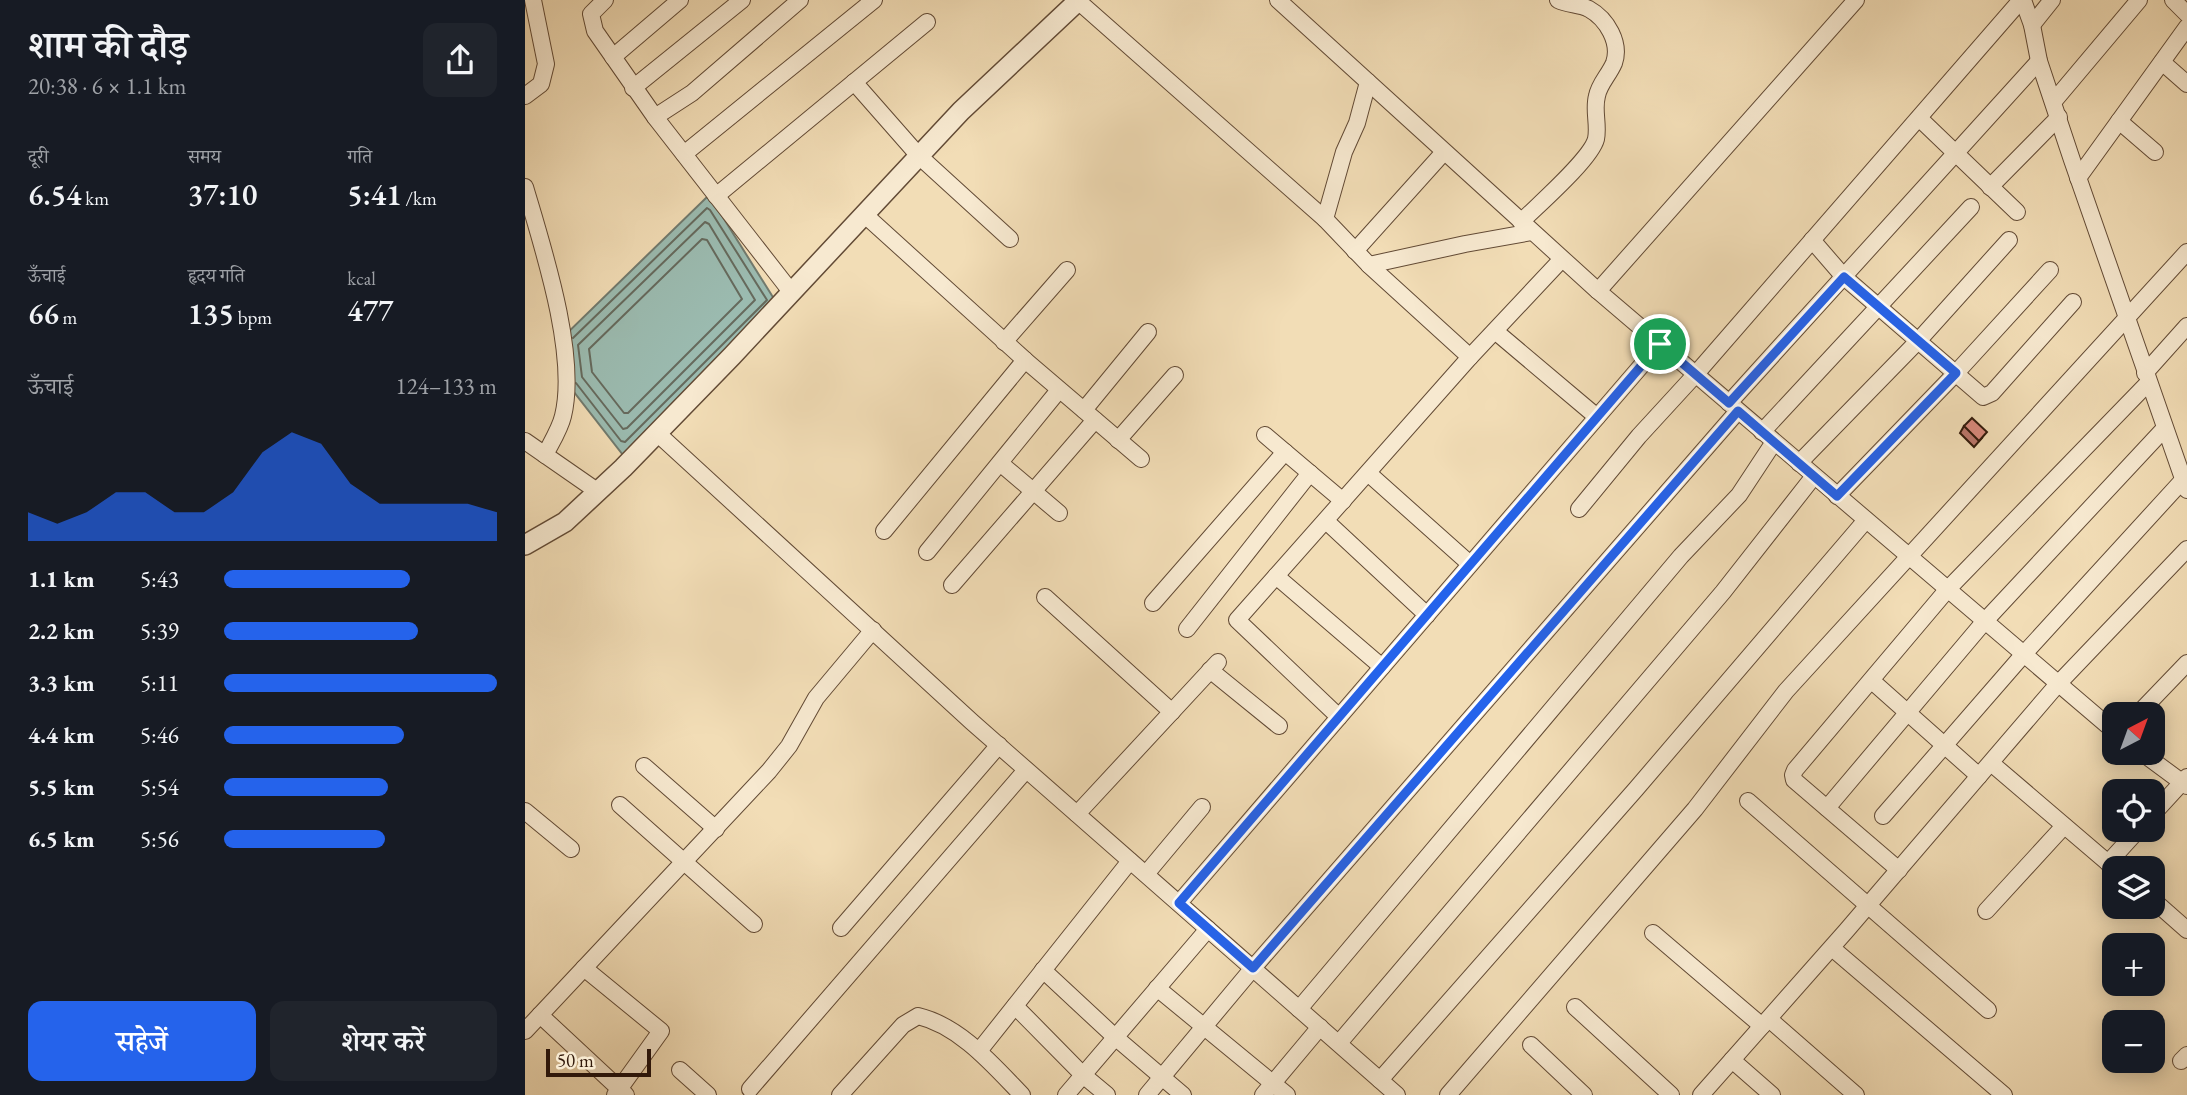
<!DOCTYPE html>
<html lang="hi">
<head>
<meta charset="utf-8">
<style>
  :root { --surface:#171b24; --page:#20242c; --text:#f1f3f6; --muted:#9ea1a6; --accent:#2563eb }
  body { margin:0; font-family:"EB Garamond","Noto Serif Devanagari",serif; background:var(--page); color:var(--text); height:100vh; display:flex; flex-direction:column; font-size:26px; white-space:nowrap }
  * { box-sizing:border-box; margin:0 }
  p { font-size:23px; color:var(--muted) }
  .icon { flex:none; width:38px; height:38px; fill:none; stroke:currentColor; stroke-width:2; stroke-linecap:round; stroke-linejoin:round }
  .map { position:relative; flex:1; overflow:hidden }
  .panel { display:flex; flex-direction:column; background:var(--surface); width:525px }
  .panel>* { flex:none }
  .needle { width:46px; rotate:41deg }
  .fabs { position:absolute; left:1577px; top:702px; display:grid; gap:14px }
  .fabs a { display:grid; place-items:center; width:63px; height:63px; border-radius:14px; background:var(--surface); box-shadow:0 4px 18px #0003; font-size:35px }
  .scale { position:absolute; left:21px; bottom:18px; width:105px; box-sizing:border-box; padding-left:7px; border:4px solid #32190a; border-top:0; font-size:19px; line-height:24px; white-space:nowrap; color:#32190a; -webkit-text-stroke:5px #f7e9d0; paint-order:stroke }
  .pin { position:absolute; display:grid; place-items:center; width:60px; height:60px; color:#fff; margin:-30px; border:4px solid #fff; border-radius:50%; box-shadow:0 2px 7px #0007 }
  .round { display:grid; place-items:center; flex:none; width:74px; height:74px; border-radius:14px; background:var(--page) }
  .summary { display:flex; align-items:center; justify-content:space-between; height:119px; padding:0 28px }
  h1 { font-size:38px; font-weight:600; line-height:52px }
  .stats { display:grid; grid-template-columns:repeat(3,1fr); gap:10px; height:119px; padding:7px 28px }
  .stats div { display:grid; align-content:center }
  .stats b { font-size:30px; font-weight:600 }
  .stats small { font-size:19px; font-weight:400 }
  .stats p { font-size:19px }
  .chart { height:196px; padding:14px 28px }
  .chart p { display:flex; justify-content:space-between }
  .chart svg { width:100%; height:126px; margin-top:7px; fill:var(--accent); opacity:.7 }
  .action { display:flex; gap:14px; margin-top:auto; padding:14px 28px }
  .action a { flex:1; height:80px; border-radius:14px; background:var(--accent); color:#fff; font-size:28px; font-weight:600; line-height:80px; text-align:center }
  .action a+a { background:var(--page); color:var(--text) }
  ul { padding:0 28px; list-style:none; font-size:23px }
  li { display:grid; grid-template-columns:112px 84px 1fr; align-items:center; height:52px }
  li i { height:18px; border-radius:9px; background:var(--accent) }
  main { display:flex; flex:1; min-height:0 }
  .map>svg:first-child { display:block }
  .water { fill:#9bbbb0; stroke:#717a6e; stroke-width:2 }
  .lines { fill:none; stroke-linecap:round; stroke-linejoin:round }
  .shore { stroke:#666a5d; stroke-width:2 }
  .minor-casing { stroke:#624a35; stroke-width:18 }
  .tertiary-casing { stroke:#624a35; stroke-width:22 }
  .minor { stroke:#f7e9d0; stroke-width:16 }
  .tertiary { stroke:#f7e9d0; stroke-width:19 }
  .wall { fill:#bb766b; stroke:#32190a; stroke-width:2 }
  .building { fill:#d9897c; stroke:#32190a; stroke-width:2 }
  .route-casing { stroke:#fff; stroke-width:14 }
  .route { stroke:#2563eb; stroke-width:9 }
</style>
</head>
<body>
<main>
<section class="panel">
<div class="summary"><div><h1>शाम की दौड़</h1><p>20:38 · 6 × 1.1 km</p></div><a class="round"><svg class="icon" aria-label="share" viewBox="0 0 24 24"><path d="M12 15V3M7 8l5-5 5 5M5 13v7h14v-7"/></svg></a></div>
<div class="stats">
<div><p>दूरी</p><b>6.54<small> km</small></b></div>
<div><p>समय</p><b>37:10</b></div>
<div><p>गति</p><b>5:41<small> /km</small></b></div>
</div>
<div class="stats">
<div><p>ऊँचाई</p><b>66<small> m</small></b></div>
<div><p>हृदय गति</p><b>135<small> bpm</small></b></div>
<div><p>kcal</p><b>477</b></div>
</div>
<div class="chart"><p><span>ऊँचाई</span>124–133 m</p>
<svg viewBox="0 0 160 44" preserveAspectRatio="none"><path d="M0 44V34L10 38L20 34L30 27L40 27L50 34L60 34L70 27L80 13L90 6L100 10L110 24L120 31L130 31L140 31L150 31L160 34V44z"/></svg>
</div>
<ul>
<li><b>1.1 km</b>5:43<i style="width:68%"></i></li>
<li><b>2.2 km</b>5:39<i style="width:71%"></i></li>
<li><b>3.3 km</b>5:11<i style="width:100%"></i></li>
<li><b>4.4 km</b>5:46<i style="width:66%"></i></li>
<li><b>5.5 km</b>5:54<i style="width:60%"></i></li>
<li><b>6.5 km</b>5:56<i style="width:59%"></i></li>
</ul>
<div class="action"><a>सहेजें</a><a>शेयर करें</a></div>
</section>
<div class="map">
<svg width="1662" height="1095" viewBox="0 0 1662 1095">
  <rect width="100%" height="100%" fill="#f2ddb6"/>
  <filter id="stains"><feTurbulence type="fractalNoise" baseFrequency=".00286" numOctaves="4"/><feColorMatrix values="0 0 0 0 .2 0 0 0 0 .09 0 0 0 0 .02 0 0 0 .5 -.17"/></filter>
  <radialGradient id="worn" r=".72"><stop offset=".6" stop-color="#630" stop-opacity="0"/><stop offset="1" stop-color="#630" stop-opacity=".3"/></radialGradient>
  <path class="water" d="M 184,195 L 251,302 L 98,455 L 42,383 L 35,340 Z"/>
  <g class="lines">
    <g class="shore">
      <path d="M 180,222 L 184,224 L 230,300 L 102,428 L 98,429 L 57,377 L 53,345 Z"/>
      <path d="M 177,239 L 182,240 L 217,299 L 103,413 L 99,413 L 67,372 L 64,349 Z"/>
      <path d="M 48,338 L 182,208 L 185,210 L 242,300 L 100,442 L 96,441 L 51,383"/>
    </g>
    <defs>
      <g id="minor">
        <path d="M 80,0 L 66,14 L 70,31 L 130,117 L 267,293"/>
        <path d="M 753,0 L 1073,291 L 1589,731"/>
        <path d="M 1498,0 L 1507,25 L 1514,61 L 1547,160 L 1662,490"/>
        <path d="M 1648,0 L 1662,14"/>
        <path d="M 553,1 L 800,219 L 844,265 L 945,357"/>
        <path d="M 1507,25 L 1527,0"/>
        <path d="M 88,57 L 155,0"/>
        <path d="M 1637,62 L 1662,84"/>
        <path d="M 329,82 L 394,156 L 485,239"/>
        <path d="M 108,88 L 217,0"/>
        <path d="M 0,96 L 16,84 L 21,64 L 8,0"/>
        <path d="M 1529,101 L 1614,0"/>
        <path d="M 130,117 L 167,93 L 275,0"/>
        <path d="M 1394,118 L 1492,212"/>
        <path d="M 1594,121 L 1630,152"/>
        <path d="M 159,154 L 349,0"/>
        <path d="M 1553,178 L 1662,27"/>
        <path d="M 0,187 C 18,248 53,355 38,416 C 35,429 26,443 20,455"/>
        <path d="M 1465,187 L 1534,117"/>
        <path d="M 191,196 L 402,22"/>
        <path d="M 340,215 L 500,360 L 616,459"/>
        <path d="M 800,219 L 819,152 L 832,123 L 843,82"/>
        <path d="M 996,222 C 1013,205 1066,159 1071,139 C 1074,125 1068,110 1072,96 C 1074,84 1084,75 1089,63 C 1096,43 1082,19 1064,9 C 1054,4 1043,5 1033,0"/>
        <path d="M 1287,240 L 1319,277 L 1458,397 L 1467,393 L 1548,302"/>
        <path d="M 830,251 L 919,152"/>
        <path d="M 844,265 L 940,244 L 1007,232"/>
        <path d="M 1073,291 L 1331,0"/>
        <path d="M 970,331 L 1072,417"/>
        <path d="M 479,342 L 542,270"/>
        <path d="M 1620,373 L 1662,326"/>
        <path d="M 1204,403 L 1514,61"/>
        <path d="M 559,410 L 623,332"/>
        <path d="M 1237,432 L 1446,207"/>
        <path d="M 132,433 L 447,722 L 872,1095"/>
        <path d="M 740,435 L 818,501"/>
        <path d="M 593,440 L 650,375"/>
        <path d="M 0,441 L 72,491"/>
        <path d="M 475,463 L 534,513"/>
        <path d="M 1274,463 L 1394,340 L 1484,240"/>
        <path d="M 843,473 L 945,564"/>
        <path d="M 1312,496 L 1431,373 L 1525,270"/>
        <path d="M 1054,509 L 1114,436 L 1170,375 L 1496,0"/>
        <path d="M 801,521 L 902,615"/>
        <path d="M 359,531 L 500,360"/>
        <path d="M 402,552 L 534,390"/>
        <path d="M 751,576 L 857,667"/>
        <path d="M 427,585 L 570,420"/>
        <path d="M 520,597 L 647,712"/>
        <path d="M 628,603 L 760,452"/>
        <path d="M 662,629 L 785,473"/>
        <path d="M 685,670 L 754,726"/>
        <path d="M 1347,681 L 1454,776"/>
        <path d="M 1613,714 L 1662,663"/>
        <path d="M 814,717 L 712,620 L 945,357 L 1037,259"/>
        <path d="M 1616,752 L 1662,786"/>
        <path d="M 1466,763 L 1589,868"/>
        <path d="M 119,766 L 191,829"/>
        <path d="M 1223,801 L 1463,1010"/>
        <path d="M 95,805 L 229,924"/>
        <path d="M 1302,808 L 1459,622 L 1639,429"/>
        <path d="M 0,811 L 46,849"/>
        <path d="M 552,814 L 693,662"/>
        <path d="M 1628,814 L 1662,777"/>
        <path d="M 1358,816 L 1498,655 L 1658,480"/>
        <path d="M 1583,863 L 1613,830"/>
        <path d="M 1374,870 L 1269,780 L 1268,775 L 1270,770 L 1422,590 L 1623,383"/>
        <path d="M 621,874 L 677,807"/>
        <path d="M 1628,900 L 1662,930"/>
        <path d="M 654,903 L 1135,344"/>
        <path d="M 1461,911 L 1539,826"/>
        <path d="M 316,928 L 474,745"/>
        <path d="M 1128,933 L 1237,1026"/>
        <path d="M 1307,948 L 1479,1095"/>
        <path d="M 59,968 L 136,1031 L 90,1095"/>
        <path d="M 518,970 L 590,1037 L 658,1095"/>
        <path d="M 632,988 L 762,1095"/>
        <path d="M 490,1006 L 558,1075 L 582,1095"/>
        <path d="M 1050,1007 L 1146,1095"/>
        <path d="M 774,1009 L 1156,556 L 1214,495 L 1249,442"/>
        <path d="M 15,1015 L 101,1095"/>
        <path d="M 1244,1019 L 1331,1095"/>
        <path d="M 0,1031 L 244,771 L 264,746 L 291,698 L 348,630"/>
        <path d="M 814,1043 L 1198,592 L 1289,476"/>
        <path d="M 1006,1045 L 1059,1095"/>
        <path d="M 454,1051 L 605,861"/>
        <path d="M 1207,1060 L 1247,1095"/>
        <path d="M 1656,1061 L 1662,1055"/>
        <path d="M 155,1070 L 183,1095"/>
        <path d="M 855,1080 L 1111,789 L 1341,520"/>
        <path d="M 225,1089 L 501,770"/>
        <path d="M 315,1095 L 378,1025 L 393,1016 C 435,1026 468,1065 497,1095"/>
        <path d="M 541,1095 L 683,929"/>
        <path d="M 622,1095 L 728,968 L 1213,411"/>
        <path d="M 738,1095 L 795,1027"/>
        <path d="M 923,1095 L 1170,809 L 1261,691 L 1662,252"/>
        <path d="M 1176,1095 L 1321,931 L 1532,685 L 1662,549"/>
      </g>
      <path id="tertiary" d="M 0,545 L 40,522 L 98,468 L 207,356 L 436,111 L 554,0"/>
    </defs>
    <use href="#minor" class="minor-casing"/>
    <use href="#tertiary" class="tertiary-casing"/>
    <use href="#minor" class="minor"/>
    <use href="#tertiary" class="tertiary"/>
  </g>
  <path class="wall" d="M 1439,426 L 1457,438 L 1449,447 L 1435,433 Z"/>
  <path class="building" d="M 1447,418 L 1462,432 L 1454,441 L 1439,426 Z"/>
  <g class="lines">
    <defs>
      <path id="route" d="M 1319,277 L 1431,373 L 1312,496 L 1213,411 L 728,968 L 654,903 L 1135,344 L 1204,403 Z"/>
    </defs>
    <use href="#route" class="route-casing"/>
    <use href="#route" class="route"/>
  </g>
  <rect width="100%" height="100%" filter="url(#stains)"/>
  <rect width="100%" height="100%" fill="url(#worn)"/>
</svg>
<div class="fabs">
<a><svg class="needle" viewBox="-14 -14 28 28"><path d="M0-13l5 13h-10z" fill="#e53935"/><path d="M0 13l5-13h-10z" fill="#9ea1a6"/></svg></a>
<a><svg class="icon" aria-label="locate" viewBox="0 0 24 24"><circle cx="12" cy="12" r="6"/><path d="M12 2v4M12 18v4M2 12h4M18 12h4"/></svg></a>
<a><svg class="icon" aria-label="layers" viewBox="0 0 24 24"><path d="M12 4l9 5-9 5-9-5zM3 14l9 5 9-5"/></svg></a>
<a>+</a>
<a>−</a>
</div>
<div class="scale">50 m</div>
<div class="pin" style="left:1135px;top:344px;background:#1e9e55"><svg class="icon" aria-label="arrive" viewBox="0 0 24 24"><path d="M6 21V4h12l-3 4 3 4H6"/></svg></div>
</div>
</main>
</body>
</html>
